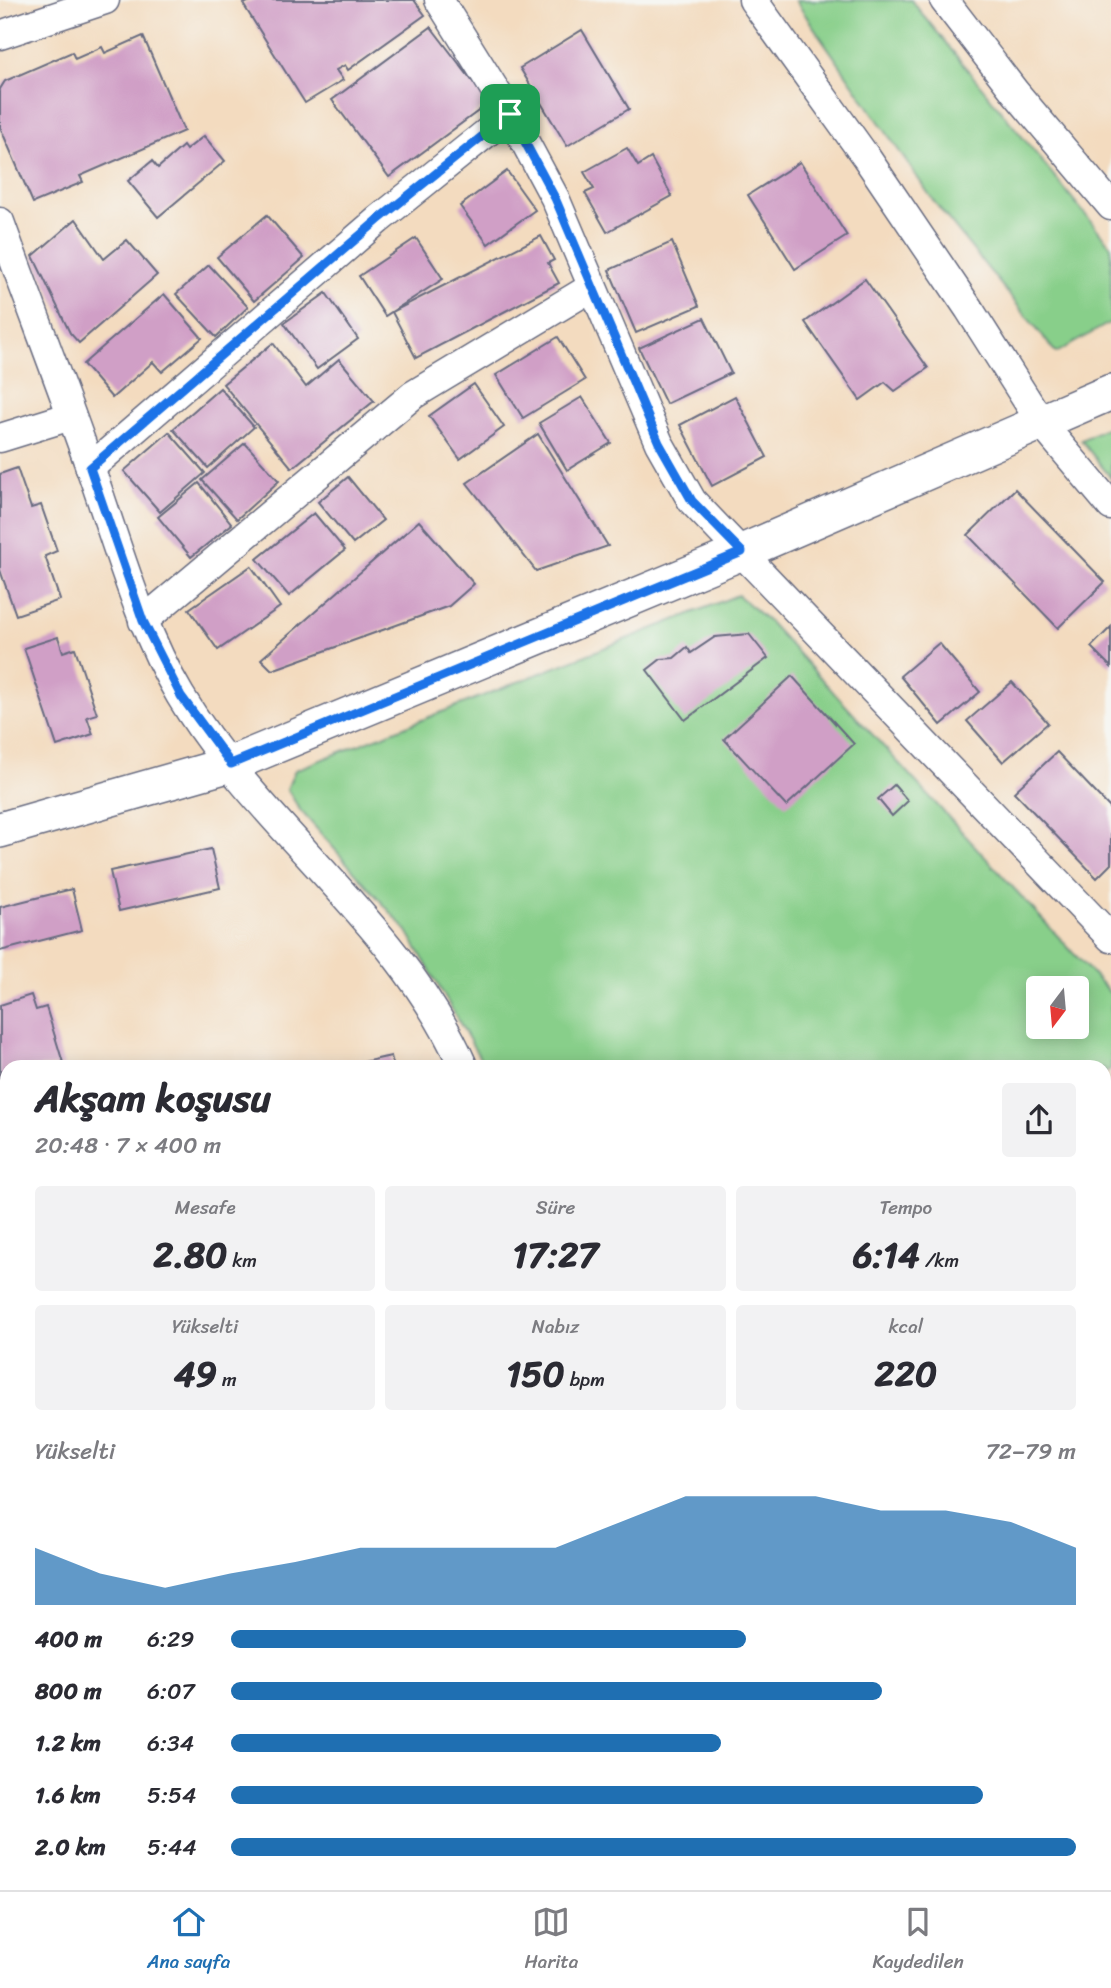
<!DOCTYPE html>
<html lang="tr">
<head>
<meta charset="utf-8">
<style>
  :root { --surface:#fff; --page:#f2f2f3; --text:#2b2b33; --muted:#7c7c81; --line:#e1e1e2; --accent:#1f6fb2 }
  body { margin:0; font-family:Sriracha,sans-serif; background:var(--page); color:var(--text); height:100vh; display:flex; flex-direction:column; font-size:26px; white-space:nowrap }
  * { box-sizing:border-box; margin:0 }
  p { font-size:23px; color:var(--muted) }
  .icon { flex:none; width:38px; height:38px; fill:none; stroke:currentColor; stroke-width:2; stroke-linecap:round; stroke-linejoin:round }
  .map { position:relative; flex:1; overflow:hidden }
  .drawer { position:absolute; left:0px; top:1060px; width:1111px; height:830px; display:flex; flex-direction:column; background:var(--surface); border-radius:21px 21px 0 0; box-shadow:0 4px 18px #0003 }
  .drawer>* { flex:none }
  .needle { width:46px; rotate:196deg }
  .fabs { position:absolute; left:1026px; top:976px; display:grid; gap:14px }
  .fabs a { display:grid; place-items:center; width:63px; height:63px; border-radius:7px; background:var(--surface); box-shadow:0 4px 18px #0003; font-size:35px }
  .pin { position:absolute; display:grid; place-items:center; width:60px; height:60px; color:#fff; margin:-30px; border-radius:14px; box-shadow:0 4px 10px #0006 }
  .round { display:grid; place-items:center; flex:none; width:74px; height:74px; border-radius:7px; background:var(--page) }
  .headline { display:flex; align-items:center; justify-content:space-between; height:119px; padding:0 35px }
  h1 { font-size:38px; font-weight:800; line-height:52px }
  .metrics { display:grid; grid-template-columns:repeat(3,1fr); gap:10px; height:119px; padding:7px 35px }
  .metrics div { display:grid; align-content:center; border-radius:7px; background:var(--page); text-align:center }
  .metrics b { font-size:35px; font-weight:800 }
  .metrics small { font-size:19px; font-weight:400 }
  .metrics p { font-size:19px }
  .chart { height:196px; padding:14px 35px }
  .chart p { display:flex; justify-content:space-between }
  .chart svg { width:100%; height:126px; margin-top:7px; fill:var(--accent); opacity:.7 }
  ul { padding:0 35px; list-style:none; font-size:23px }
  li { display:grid; grid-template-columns:112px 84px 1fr; align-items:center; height:52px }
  li i { height:18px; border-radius:9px; background:var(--accent) }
  .tabs { display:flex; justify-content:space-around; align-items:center; height:98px; border-top:2px solid var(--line); background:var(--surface); font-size:19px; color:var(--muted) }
  .tabs a { display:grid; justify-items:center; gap:4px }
  .tabs .selected { color:var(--accent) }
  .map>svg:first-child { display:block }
  .green { fill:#88cf8a; stroke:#527f74; stroke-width:2; fill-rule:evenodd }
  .forest { fill:#6eb276; stroke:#44706a; stroke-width:2 }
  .building { fill:#d09fc6 }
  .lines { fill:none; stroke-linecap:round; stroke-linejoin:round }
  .service-casing { stroke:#676b80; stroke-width:17 }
  .minor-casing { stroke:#676b80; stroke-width:31 }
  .tertiary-casing { stroke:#676b80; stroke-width:38 }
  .service { stroke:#fff; stroke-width:14 }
  .minor { stroke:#fff; stroke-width:28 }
  .tertiary { stroke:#fff; stroke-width:35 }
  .route-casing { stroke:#fff; stroke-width:14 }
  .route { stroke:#1a73e8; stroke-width:9 }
</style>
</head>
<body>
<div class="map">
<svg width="1111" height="1890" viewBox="0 0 1111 1890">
  <rect width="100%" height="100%" fill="#f6f6f2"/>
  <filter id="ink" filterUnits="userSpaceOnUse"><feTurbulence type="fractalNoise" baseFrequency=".0143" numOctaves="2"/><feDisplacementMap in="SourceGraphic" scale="14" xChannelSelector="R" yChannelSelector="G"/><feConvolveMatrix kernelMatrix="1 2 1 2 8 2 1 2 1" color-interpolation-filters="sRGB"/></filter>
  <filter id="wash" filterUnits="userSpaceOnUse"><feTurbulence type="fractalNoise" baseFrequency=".00686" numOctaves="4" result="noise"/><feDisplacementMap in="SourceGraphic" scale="28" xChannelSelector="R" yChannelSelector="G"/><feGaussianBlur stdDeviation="1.57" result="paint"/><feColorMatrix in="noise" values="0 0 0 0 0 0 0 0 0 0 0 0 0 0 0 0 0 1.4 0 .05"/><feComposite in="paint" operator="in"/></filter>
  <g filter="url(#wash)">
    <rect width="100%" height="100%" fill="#f3dbbf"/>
    <g class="green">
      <path d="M 795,0 L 911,0 L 1111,246 L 1111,322 L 1056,353 L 935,203 Z"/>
      <path d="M 1111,425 L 1111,478 L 1081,440 Z"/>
      <path d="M 738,595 L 769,622 L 1111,994 L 1111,1068 L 1104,1074 L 1104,1068 L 485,1067 L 407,931 L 300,810 L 287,789 L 295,770 ZM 1038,989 L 1076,989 L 1076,1027 L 1038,1027 Z"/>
    </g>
    <path class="forest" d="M 1104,1138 L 1111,1147 L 1111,1890 L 921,1890 L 918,1883 L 1104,1883 Z"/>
    <g id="blocks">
      <g class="building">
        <path d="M 253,0 L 414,0 L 425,15 L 348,70 L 345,65 L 336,70 L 343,80 L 305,103 L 243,4 Z"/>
        <path d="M 431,27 L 489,103 L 389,177 L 332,100 Z"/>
        <path d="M 582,30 L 629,109 L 567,146 L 520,68 Z"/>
        <path d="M 143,36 L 184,131 L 80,176 L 83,182 L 33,203 L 0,127 L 0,89 L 5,81 L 72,52 L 75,59 L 102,47 L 105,53 Z"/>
        <path d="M 204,136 L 225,161 L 158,217 L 128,181 L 152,161 L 158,168 L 183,146 L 186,150 Z"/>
        <path d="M 627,148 L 638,166 L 651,158 L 672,196 L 607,232 L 585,193 L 594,189 L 584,172 Z"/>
        <path d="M 800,162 L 847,236 L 795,269 L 748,195 Z"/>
        <path d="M 507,171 L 535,210 L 488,244 L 460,206 Z"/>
        <path d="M 267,215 L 304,258 L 254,301 L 217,257 Z"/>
        <path d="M 76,219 L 104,259 L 127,240 L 157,275 L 79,343 L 70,333 L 33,256 Z"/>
        <path d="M 541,236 L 554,260 L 548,263 L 559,283 L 416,358 L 392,312 Z"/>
        <path d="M 416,238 L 443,279 L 385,316 L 359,276 Z"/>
        <path d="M 672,242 L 699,306 L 636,333 L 609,270 Z"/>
        <path d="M 209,265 L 248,307 L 216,337 L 176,294 Z"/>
        <path d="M 865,279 L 928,368 L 895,391 L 885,382 L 860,400 L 805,322 Z"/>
        <path d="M 326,293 L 358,339 L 317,369 L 284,323 Z"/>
        <path d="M 164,294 L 202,338 L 162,372 L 153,362 L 112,398 L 83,364 Z"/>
        <path d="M 704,318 L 731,373 L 666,404 L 639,348 Z"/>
        <path d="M 558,337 L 585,380 L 523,418 L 496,375 Z"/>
        <path d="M 273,343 L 306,387 L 339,359 L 374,401 L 292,468 L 223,384 Z"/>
        <path d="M 474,384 L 504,427 L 460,459 L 429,416 Z"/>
        <path d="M 220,388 L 254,427 L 208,468 L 173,429 Z"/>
        <path d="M 735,396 L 767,457 L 712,486 L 680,425 Z"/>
        <path d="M 582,397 L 611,443 L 567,470 L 539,423 Z"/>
        <path d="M 169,432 L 205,473 L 160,512 L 124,471 Z"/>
        <path d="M 538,434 L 608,546 L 536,571 L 467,483 Z"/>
        <path d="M 245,443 L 279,481 L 237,519 L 202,480 Z"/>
        <path d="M 17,468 L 31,508 L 41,505 L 57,551 L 45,556 L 60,600 L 16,615 L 0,570 L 0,474 Z"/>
        <path d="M 348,477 L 383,520 L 353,544 L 318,502 Z"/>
        <path d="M 199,483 L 232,524 L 191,557 L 158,517 Z"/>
        <path d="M 1015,489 L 1105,582 L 1058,628 L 968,535 Z"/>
        <path d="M 314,513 L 345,550 L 289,596 L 257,559 Z"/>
        <path d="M 419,521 L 474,584 L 449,606 L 272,670 L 261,659 Z"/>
        <path d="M 251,566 L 280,607 L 218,650 L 189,609 Z"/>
        <path d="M 1111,627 L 1111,667 L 1091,647 Z"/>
        <path d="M 749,634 L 768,658 L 685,720 L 647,670 L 661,659 L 674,658 L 687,647 L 691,653 L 715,637 Z"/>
        <path d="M 58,637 L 63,652 L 75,648 L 97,714 L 87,717 L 93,734 L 57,746 L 24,648 Z"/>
        <path d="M 939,643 L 980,692 L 941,725 L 900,676 Z"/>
        <path d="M 792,676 L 854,744 L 786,806 L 724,739 Z"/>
        <path d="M 1012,682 L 1048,723 L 1003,762 L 967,721 Z"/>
        <path d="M 1057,752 L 1111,809 L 1111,864 L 1097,878 L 1014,792 Z"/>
        <path d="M 894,785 L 908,801 L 892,816 L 878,799 Z"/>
        <path d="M 211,849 L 220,888 L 119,911 L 110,871 Z"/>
        <path d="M 72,889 L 82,930 L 0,951 L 0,907 Z"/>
        <path d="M 31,995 L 36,1010 L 46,1007 L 64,1066 L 7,1068 L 6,1099 L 0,1078 L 0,1005 Z"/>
        <path d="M 391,1056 L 394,1068 L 347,1068 L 346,1066 Z"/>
      </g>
    </g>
  </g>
  <g filter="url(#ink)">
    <use href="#blocks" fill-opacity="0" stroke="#676b80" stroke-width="2"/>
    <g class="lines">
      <defs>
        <path id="service" d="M 423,1883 L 424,1890"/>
        <g id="minor">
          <path d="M 439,0 L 510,114 L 555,198 L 659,443 L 692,501 L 1111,938"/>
          <path d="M 753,0 L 866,157 L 969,309 L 1042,424 L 1111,506"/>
          <path d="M 944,0 L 1015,92 L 1111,206"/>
          <path d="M 0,35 L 105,0"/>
          <path d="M 0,222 C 30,305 62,387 91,470 C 118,546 139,626 180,695 C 261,830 400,922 464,1068"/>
          <path d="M 0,438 L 71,416"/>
          <path d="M 90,468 L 378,220 L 510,114"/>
          <path d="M 143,621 L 413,395 L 592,287"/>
          <path d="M 0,1485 L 7,1484"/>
        </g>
        <path id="tertiary" d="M 0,830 L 231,764 L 742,552 L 1111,392"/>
      </defs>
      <use href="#service" class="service-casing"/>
      <use href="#minor" class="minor-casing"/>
      <use href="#tertiary" class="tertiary-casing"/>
      <use href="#service" class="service"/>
      <use href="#minor" class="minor"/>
      <use href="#tertiary" class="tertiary"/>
    </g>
  </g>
  <g class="lines" filter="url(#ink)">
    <defs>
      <path id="route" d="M 510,114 L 555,198 L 659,443 L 692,501 L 742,552 L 231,764 L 181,696 L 143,621 L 90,468 L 378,220 Z"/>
    </defs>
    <use href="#route" class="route-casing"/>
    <use href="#route" class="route"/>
  </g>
</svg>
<div class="fabs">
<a><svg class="needle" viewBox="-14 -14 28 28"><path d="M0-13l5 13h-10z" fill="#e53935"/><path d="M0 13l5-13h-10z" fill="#7c7c81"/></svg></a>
</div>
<div class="pin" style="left:510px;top:114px;background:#1e9e55"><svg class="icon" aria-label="arrive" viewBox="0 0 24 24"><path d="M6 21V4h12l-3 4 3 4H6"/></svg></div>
<section class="drawer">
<div class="headline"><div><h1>Akşam koşusu</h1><p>20:48 · 7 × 400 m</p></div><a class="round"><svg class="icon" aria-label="share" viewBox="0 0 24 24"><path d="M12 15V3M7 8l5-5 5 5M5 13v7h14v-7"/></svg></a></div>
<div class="metrics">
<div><p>Mesafe</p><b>2.80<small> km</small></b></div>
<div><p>Süre</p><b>17:27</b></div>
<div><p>Tempo</p><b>6:14<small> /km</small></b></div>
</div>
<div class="metrics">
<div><p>Yükselti</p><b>49<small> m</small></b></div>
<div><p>Nabız</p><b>150<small> bpm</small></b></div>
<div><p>kcal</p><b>220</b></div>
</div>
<div class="chart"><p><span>Yükselti</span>72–79 m</p>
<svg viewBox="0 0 160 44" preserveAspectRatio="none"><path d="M0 44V24L10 33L20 38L30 33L40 29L50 24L60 24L70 24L80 24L90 15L100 6L110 6L120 6L130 11L140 11L150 15L160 24V44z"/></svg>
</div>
<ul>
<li><b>400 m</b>6:29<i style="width:61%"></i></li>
<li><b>800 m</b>6:07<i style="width:77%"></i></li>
<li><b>1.2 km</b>6:34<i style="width:58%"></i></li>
<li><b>1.6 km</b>5:54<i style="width:89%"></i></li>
<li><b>2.0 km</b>5:44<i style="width:100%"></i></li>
</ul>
</section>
</div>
<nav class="tabs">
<a class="selected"><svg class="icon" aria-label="home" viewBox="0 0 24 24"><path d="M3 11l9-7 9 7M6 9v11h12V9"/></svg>Ana sayfa</a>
<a><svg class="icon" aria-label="map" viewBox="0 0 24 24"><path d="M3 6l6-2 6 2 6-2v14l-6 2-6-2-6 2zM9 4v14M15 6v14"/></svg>Harita</a>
<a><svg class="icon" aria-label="saved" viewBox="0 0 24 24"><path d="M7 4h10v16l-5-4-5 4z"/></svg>Kaydedilen</a>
</nav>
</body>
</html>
